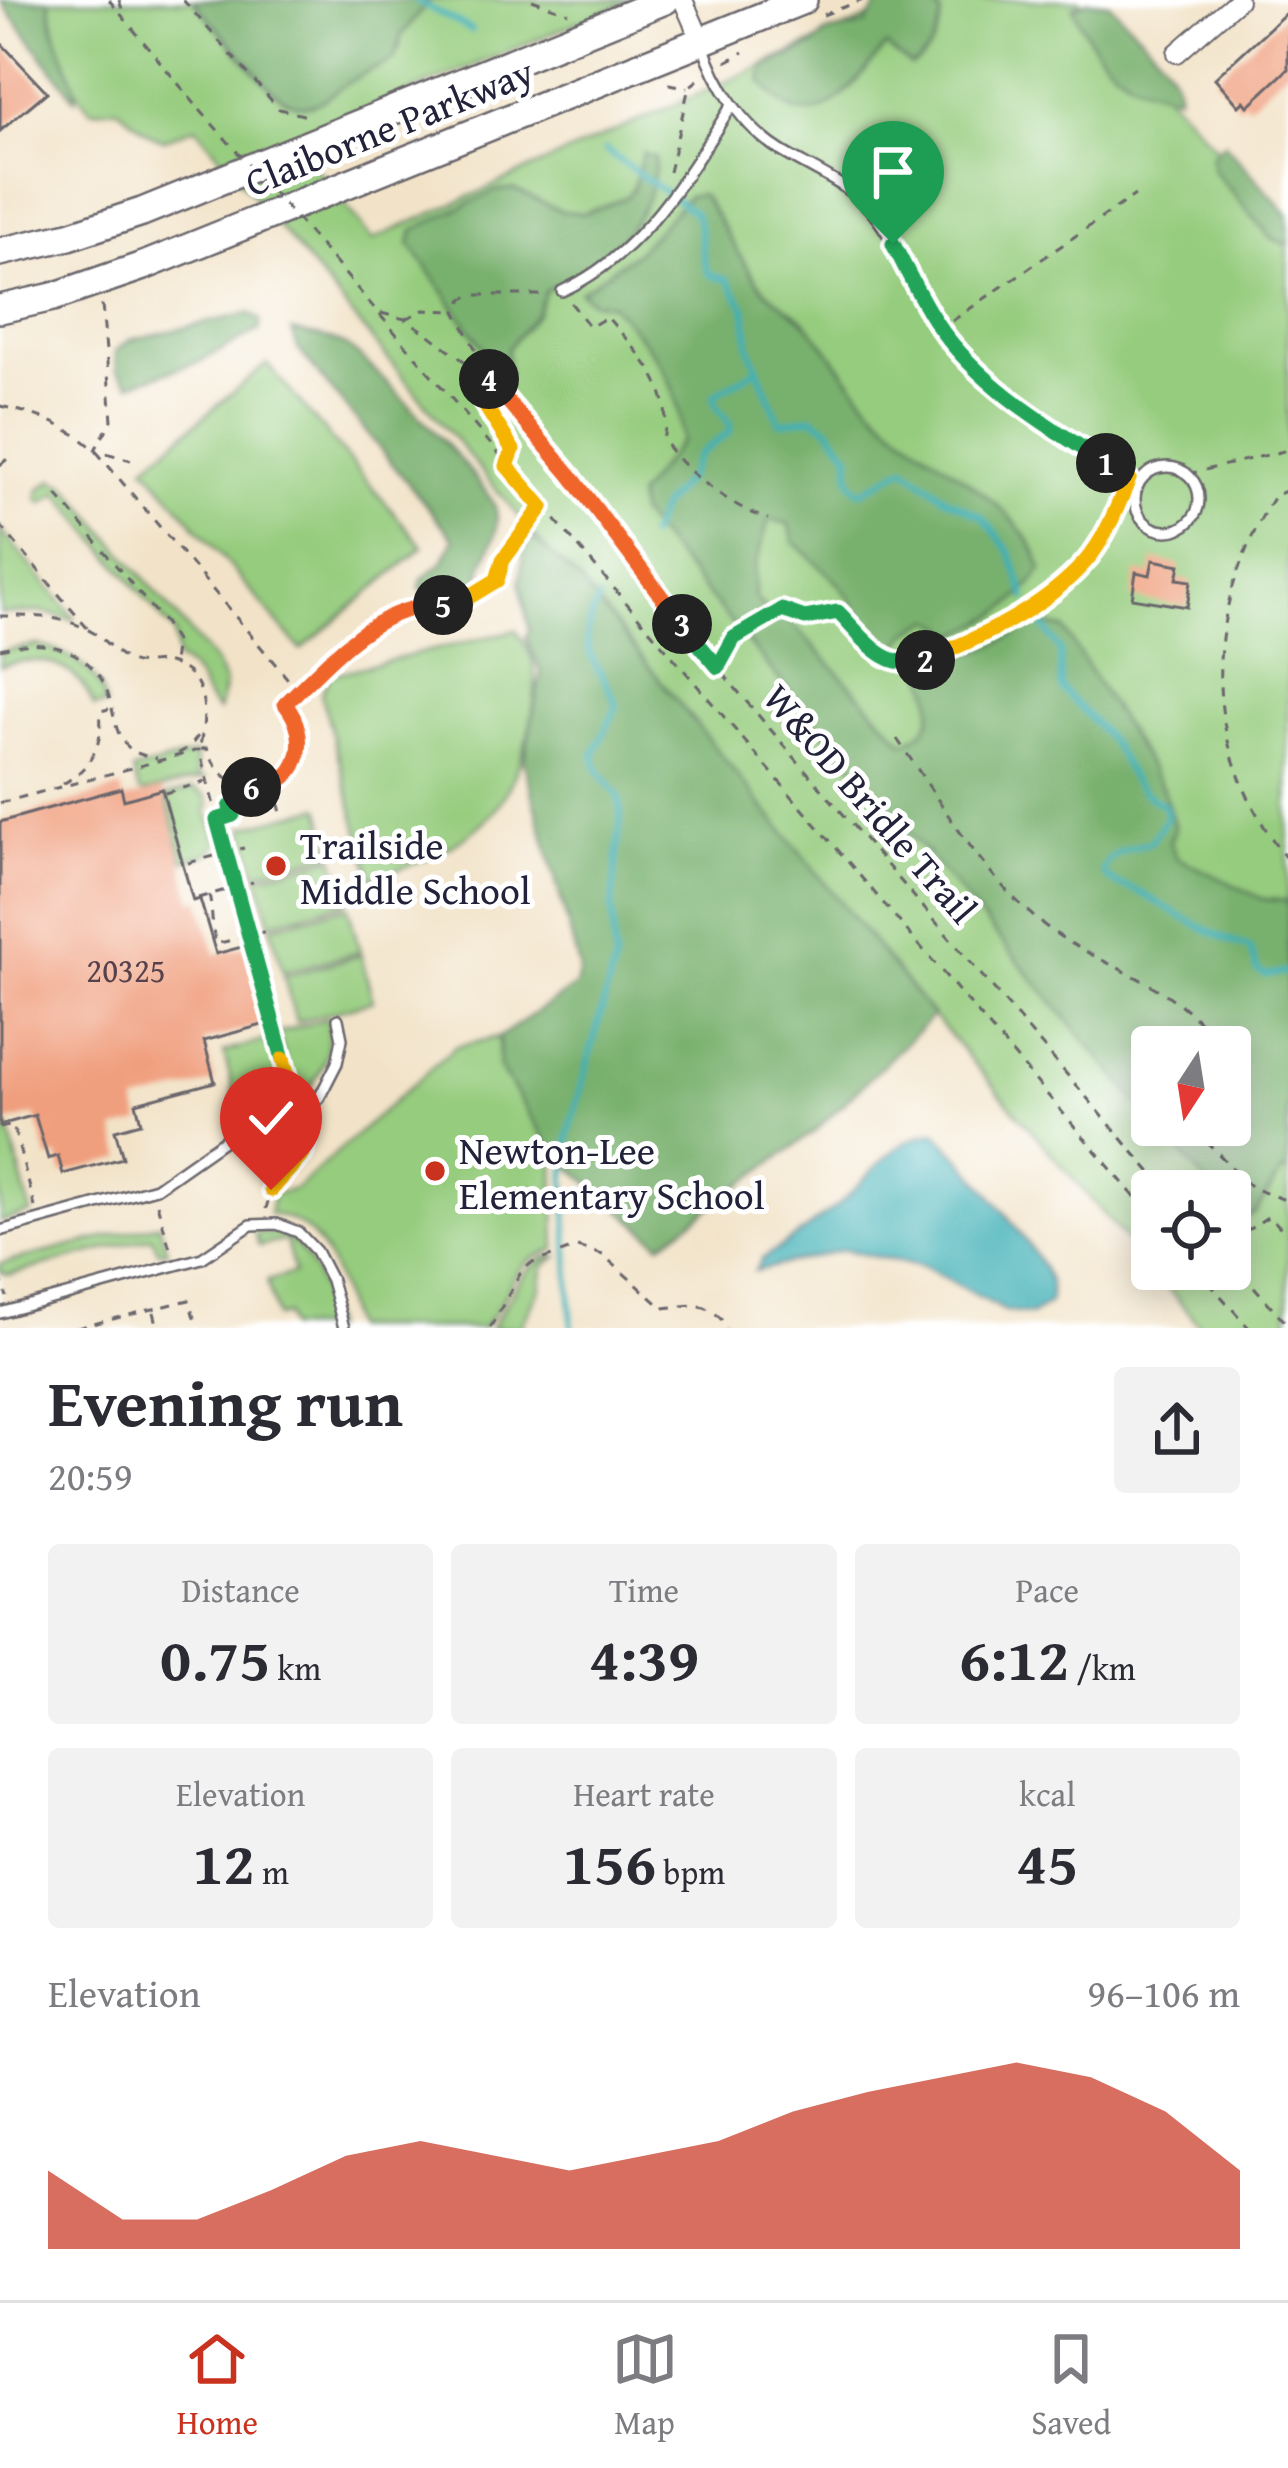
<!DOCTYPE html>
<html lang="en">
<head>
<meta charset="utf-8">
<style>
  :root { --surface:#fff; --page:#f2f2f3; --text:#2b2b33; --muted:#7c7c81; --line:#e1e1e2; --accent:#c8321e }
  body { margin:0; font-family:"Gentium Book Plus",serif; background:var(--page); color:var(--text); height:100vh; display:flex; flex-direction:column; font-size:45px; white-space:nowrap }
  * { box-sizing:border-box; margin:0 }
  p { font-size:39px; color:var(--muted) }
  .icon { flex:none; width:66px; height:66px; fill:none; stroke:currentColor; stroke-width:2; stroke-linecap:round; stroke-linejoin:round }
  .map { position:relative; height:1328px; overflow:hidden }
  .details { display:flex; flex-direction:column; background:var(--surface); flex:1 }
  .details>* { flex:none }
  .needle { width:78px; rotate:192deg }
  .fabs { position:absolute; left:1131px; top:1026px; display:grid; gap:24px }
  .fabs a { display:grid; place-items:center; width:120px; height:120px; border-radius:12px; background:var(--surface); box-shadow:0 6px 30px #0003; font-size:60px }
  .pin { position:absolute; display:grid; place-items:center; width:102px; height:102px; color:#fff; margin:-123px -51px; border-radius:50% 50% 50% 0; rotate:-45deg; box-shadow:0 0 12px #0007 }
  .pin .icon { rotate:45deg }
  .km { position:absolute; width:60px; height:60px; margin:-30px; border-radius:50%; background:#222; color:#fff; font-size:33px; line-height:60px; text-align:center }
  .round { display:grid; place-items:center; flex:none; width:126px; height:126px; border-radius:12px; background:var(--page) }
  .headline { display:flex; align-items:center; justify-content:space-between; height:204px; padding:0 48px }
  h1 { font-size:66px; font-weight:600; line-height:90px }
  .metrics { display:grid; grid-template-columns:repeat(3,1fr); gap:18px; height:204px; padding:12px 48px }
  .metrics div { display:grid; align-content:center; border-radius:12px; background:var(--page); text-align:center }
  .metrics b { font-size:60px; font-weight:600 }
  .metrics small { font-size:33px; font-weight:400 }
  .metrics p { font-size:33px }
  .chart { height:336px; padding:24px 48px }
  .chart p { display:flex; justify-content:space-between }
  .chart svg { width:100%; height:216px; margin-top:12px; fill:var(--accent); opacity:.7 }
  .tab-bar { display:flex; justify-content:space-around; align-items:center; height:168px; border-top:3px solid var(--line); background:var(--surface); font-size:33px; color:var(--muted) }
  .tab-bar a { display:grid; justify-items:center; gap:6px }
  .tab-bar .on { color:var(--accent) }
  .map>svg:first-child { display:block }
  .green { fill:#96cc7e; stroke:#5c775c; stroke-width:3; fill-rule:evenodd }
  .forest { fill:#78b06d; stroke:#4d6954; stroke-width:3 }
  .water { fill:#3fb0b6; stroke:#306978; stroke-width:3 }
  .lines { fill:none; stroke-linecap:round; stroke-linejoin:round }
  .stream { stroke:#3fb0b6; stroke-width:6 }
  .building { fill:#f09f7e }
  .lane-casing { stroke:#6b666c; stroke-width:14 }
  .street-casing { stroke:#6b666c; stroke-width:22 }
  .secondary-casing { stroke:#6b666c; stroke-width:32 }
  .path { stroke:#6b666c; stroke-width:3; stroke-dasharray:9 9; stroke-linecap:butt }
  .lane { stroke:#fff; stroke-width:9 }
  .street { stroke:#fff; stroke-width:18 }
  .secondary { stroke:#fff; stroke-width:27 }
  .path-bridge { stroke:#6b666c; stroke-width:3; stroke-dasharray:9 9; stroke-linecap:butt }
  .split-1-casing { stroke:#fff; stroke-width:24 }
  .split-2-casing { stroke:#fff; stroke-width:24 }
  .split-3-casing { stroke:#fff; stroke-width:24 }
  .split-4-casing { stroke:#fff; stroke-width:24 }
  .split-5-casing { stroke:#fff; stroke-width:24 }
  .split-6-casing { stroke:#fff; stroke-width:24 }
  .split-7-casing { stroke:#fff; stroke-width:24 }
  .split-8-casing { stroke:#fff; stroke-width:24 }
  .split-1 { stroke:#22a559; stroke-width:15 }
  .split-2 { stroke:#f5b400; stroke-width:15 }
  .split-3 { stroke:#22a559; stroke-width:15 }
  .split-4 { stroke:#f0652b; stroke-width:15 }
  .split-5 { stroke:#f5b400; stroke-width:15 }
  .split-6 { stroke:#f0652b; stroke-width:15 }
  .split-7 { stroke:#22a559; stroke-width:15 }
  .split-8 { stroke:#f5b400; stroke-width:15 }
  .poi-dot { fill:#c8321e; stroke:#fff; stroke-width:4.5 }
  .labels { text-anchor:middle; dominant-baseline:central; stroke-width:10; stroke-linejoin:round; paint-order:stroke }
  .number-label { font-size:33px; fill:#56414c }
  .street-label { font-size:39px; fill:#22223b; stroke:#fff }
  .poi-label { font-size:39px; fill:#22223b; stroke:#fff; text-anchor:start }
</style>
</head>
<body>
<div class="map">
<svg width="1288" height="1328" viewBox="0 0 1288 1328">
  <rect width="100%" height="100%" fill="#fff"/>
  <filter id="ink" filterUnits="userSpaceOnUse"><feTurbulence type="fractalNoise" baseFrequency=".00833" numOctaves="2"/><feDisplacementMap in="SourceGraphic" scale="24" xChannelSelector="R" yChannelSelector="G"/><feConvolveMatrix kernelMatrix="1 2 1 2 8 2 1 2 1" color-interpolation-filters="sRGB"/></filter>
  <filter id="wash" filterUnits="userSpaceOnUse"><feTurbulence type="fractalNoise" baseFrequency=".004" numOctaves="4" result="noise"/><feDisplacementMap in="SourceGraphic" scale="48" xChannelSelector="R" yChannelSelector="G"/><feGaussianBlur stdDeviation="2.7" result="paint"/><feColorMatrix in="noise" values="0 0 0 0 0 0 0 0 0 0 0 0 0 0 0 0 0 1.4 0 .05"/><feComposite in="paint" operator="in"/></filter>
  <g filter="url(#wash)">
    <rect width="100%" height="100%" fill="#f2e3c8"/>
    <g class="green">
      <path d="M 49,0 L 193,0 L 252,69 L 286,101 L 353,79 L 399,49 L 401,36 L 430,0 L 632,0 L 294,140 L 372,240 L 909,0 L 1080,0 L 1288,226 L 1288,1328 L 1202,1328 L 933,1016 L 196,127 L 163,140 L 151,135 L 117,108 L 91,110 C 65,84 56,36 49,0 ZM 1152,1047 L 1230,1047 L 1230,1125 L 1152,1125 ZM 1152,1191 L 1230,1191 L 1230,1269 L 1152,1269 Z"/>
      <path d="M 267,364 L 423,547 L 301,650 L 145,466 Z"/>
      <path d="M 53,480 L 66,485 L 215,662 L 225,684 L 218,711 C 199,695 205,675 177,660 L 174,633 L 58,493 L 43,503 L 37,500 L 39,490 Z"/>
      <path d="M 0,529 L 74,617 L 73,620 L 41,612 L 0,614 Z"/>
      <path d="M 516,630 C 521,640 531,652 533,663 C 543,704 517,790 487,819 C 456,849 412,866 372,878 L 321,694 L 330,675 Z"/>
      <path d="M 36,645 C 70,652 98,669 106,705 L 94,707 C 78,663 42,654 0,666 L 0,652 Z"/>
      <path d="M 195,754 L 197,777 L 203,779 L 143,793 L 139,791 L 133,771 Z"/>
      <path d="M 194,789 L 207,797 L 209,807 L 206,809 L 218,840 L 211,853 L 184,861 L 166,796 Z"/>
      <path d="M 320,807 L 333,853 L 256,873 L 244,827 Z"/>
      <path d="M 334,857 L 347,902 L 270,923 L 258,877 Z"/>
      <path d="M 348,906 L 360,952 L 283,972 L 271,927 Z"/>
      <path d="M 361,955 L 373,1001 L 296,1022 L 284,976 Z"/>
      <path d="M 328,1018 C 331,1054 324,1076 296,1101 L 278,1033 Z"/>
      <path d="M 499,1037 L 499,1067 L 554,1153 L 556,1249 C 503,1264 515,1294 482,1328 L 351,1328 C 338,1281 326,1221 269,1214 L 273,1195 L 297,1188 L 455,1047 Z"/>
      <path d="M 263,1041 L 277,1050 L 289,1104 L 253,1113 L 237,1106 L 224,1052 Z"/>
      <path d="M 9,1129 L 31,1213 L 0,1222 L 0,1132 Z"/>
      <path d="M 159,1224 L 167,1251 L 158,1251 L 152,1237 L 9,1275 L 0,1271 L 0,1264 Z"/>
      <path d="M 280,1232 C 314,1253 323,1292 332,1328 L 289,1328 L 286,1315 L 277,1317 L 267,1281 L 294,1273 L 286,1240 L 259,1246 L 255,1234 Z"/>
      <path d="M 548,1257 L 557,1257 L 544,1266 L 540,1288 L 520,1328 L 491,1328 C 510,1302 517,1270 548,1257 Z"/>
    </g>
    <g class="forest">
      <path d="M 0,0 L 49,0 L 53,27 L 76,89 L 75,99 Z"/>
      <path d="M 193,0 L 430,0 L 401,36 L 394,60 C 379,67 363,73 349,82 C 319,103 305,118 272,90 Z"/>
      <path d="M 1088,1 L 1109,3 C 1128,24 1181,68 1178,95 C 1121,87 1094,57 1073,7 Z"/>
      <path d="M 880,2 L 934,6 L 942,15 C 939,34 930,58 911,66 L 886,46 C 851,88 810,152 761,80 L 764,67 L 813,46 L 826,33 L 865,25 Z"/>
      <path d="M 1224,143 L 1288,214 L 1288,245 L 1271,238 L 1213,170 L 1211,156 Z"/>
      <path d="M 643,153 L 655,158 C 656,216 599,272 546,290 L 537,313 L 507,349 L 508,373 L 503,376 L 410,244 L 413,230 L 495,191 L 513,189 L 562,211 L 582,213 L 605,206 L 626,197 L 633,189 Z"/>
      <path d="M 701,194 C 723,223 738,258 761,286 C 774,301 791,308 804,321 C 836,354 856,397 893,426 C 937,463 1030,512 1042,570 C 1021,602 995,619 959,634 L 932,620 L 909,632 L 896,650 L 877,637 L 839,584 L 794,542 L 789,524 L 769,519 L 754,571 L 755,598 L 772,615 L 790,621 L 904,742 C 942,728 933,698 923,669 L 994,645 L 1038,622 L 1064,629 L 1163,789 L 1175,828 L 1170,842 L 1176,857 L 1263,899 L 1288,901 L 1288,1170 L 1281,1173 L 1255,1213 L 1242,1218 L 1231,1211 L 1230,1191 L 1214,1191 L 1157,1125 L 1230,1125 L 1230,1047 L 1152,1047 L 1152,1119 L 639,514 L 637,496 L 682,440 C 680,376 651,349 611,304 L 593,302 L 580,292 L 638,251 L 688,196 Z"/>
      <path d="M 249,313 L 260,320 L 260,330 L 201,361 L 130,384 L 117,371 L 115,351 L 130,340 Z"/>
      <path d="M 292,331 C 310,335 331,337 346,346 C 369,360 493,489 496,510 C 502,542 478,560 481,580 C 464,598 441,604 420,589 L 422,579 L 443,562 L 454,539 L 298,349 Z"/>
      <path d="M 531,536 L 579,580 L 933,1016 L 815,1131 L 661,1244 L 554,1153 L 499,1067 L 499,1037 L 576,986 L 580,970 L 524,762 L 541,672 L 526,638 L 529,629 L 520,583 L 523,555 Z"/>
    </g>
    <path class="water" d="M 935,1132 C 960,1152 1042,1255 1050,1284 C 1051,1287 1050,1301 1049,1303 L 1031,1315 L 1005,1311 L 924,1267 L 843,1250 L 755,1271 L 762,1259 C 788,1242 814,1224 839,1204 C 869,1178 894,1137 935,1132 Z"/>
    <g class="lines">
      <g class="stream">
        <path d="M 415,0 L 471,30"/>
        <path d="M 605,150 L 695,213 C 705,235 697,253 710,275 L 728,280 L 746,310 L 749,346 L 780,423 L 812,417 L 829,428 L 850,455 C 849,471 847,483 862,492 L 905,467 L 946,498 L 983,517 L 1010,552 L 1026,598"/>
        <path d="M 649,537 L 661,507 L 688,477 L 698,455 L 730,432 L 730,424 L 715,404 L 714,395 L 757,369"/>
        <path d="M 1037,617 L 1060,650 L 1061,688 C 1076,705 1094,721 1108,739 C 1133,770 1122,783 1164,805 L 1167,817 L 1151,842 C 1131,848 1108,850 1103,873 C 1112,887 1131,886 1145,895 C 1179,916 1212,935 1250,948 L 1258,971 L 1266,975 L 1288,972"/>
        <path d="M 572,1328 L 565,1179 L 569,1133 L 615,961 L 612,906 L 621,815 L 619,797 L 598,770 L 594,754 L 617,706 C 598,656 572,656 599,600"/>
      </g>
    </g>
    <g id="blocks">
      <g class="building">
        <path d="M 1288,11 L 1288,69 L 1248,106 L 1244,101 L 1239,106 L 1215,78 Z"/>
        <path d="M 0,42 L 47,92 L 0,131 Z"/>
        <path d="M 1153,560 L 1180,565 L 1177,579 L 1191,581 L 1187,607 L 1132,598 L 1136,572 L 1150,575 Z"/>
        <path d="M 121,788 L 124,800 L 162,789 L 193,901 L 200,899 L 216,954 L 245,946 L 266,1024 L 204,1041 L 215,1082 L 136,1103 L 141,1123 L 115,1130 L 123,1158 L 63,1174 L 58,1156 L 48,1159 L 35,1115 L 0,1125 L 0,822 Z"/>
      </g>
    </g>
  </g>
  <g filter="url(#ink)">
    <use href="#blocks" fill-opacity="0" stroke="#6b666c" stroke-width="3"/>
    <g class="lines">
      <defs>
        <g id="lane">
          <path d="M 702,42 C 716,85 742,127 781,151 C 812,170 849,184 873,213 C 902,249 914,296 943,332 C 996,399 1069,436 1138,485"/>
          <path d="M 562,291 C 643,254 686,176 732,105"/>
          <circle cx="1167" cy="499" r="32"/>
          <path d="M 920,662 C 978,639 1044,611 1086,561 C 1106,538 1117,507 1129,479"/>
          <path d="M 0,1231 L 156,1188 L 243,1127 L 282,1117 L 319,1098 L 337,1063 L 342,1039 L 338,1019"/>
          <path d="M 0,1313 L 202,1258 L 251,1225 L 277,1224 L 298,1232 L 316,1251 L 331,1280 L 344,1328"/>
        </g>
        <g id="street">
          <path d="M 683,0 L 701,41"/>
          <path d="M 1177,53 L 1238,0"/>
        </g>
        <g id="secondary">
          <path d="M 0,252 L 69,236 L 142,212 L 665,0"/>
          <path d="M 0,309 L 53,297 L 146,265 L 803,0"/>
        </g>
      </defs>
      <use href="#lane" class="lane-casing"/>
      <use href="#street" class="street-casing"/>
      <use href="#secondary" class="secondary-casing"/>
      <g class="path">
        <path d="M 109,0 L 200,110"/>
        <path d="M 119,0 L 124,15"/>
        <path d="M 183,0 L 279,109 L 307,116"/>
        <path d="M 532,0 L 569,13"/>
        <path d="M 823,15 L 863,0"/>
        <path d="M 726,62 L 744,52"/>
        <path d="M 669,84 L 688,87"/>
        <path d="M 669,172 L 689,87 L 698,80"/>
        <path d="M 333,260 L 1152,1217"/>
        <path d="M 571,303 L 590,327 L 607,317 C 638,353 676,387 663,439 C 680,469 734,509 768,519"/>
        <path d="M 102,305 L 112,420 L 95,450 L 131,460"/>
        <path d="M 381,313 L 405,319 L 427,333 L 488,379 L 571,476 L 641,573 L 740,694 L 1167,1191"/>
        <path d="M 406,319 L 423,310 L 454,311"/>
        <path d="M 952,321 L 1135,195"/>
        <path d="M 0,406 C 37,414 67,425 95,450 L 298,691 L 343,649 L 393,614 L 419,604 L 456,605 L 497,580 L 503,559 L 540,509"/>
        <path d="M 0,465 L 12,455"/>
        <path d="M 508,465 L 513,450 L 484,403 L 482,362 L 456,311 L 463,299 L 472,295 L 549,295"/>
        <path d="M 1188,474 L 1288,450"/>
        <path d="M 1288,490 L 1274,496 C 1200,618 1199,746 1288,861"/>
        <path d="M 57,495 L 165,624 L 176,643 L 173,662"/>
        <path d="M 0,525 L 88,629"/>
        <path d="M 0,616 C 32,616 64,615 92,632 C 106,640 116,655 130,661 C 142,667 155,660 168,663 C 210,672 207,717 199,750 L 207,748 C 234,827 339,771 285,704 L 297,692"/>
        <path d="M 0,649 C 37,639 79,644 102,680 C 121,713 105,752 157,758"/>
        <path d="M 719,665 L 734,638 L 782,609 L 805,618 L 838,612 L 874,651 L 902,665"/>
        <path d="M 897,739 C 939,799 982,875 1039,921 C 1094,967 1170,978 1213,1038 L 1213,1047"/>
        <path d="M 178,753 L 189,748 L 201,732"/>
        <path d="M 63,784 C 91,767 104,745 100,711 L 109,709"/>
        <path d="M 274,785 L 281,813"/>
        <path d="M 165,793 L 205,782"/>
        <path d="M 0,803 L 199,750 L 292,1093"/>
        <path d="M 219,819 L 233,815 L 230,807 L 251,801 L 249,790"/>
        <path d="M 188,863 L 244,848"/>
        <path d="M 209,895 C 213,912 211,926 216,944 L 267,931"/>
        <path d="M 198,898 L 253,882"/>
        <path d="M 1210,1125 L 1204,1139 L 1252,1188 L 1288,1201"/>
        <path d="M 0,1128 L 13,1125 L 35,1207"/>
        <path d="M 157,1204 L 171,1252"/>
        <path d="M 266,1209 C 273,1172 315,1166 301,1126"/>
        <path d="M 1230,1242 L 1269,1216 L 1288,1235"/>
        <path d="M 1230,1260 L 1288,1325"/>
        <path d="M 1197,1269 L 1249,1328"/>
        <path d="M 0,1276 L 7,1297"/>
        <path d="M 154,1312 L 158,1328"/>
        <path d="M 77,1328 L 189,1300 L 196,1325"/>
        <path d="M 490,1328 L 520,1274 L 530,1264 L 577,1247 L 603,1255 L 663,1308 C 693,1305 710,1299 727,1328"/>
      </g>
      <use href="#lane" class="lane"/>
      <use href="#street" class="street"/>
      <use href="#secondary" class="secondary"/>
      <path class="path-bridge" d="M 200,110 L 333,260"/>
    </g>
  </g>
  <g class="lines" filter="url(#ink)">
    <defs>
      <path id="split-1" d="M 893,244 C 908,272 921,301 939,327 C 982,387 1045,424 1106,463"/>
      <path id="split-2" d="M 925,660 C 982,637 1043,609 1085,562 C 1106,539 1117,507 1129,479 L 1106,463"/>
      <path id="split-3" d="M 682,624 L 718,667 L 734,638 L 782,610 L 805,618 L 838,612 C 864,638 885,673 925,660"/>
      <path id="split-4" d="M 489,379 L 571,476 L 682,624"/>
      <path id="split-5" d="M 443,605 L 456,605 L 497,580 L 503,560 L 542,507 L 507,466 L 513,450 L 484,404 L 482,375 L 489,379"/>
      <path id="split-6" d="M 251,787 C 302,789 312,737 285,704 C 330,661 377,603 443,605"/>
      <path id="split-7" d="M 251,787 L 251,801 L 230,807 L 233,815 L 217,820 L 283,1059"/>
      <path id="split-8" d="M 271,1190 L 303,1154 L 307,1143 L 283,1059"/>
    </defs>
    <use href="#split-1" class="split-1-casing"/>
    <use href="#split-2" class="split-2-casing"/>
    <use href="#split-3" class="split-3-casing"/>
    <use href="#split-4" class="split-4-casing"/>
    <use href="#split-5" class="split-5-casing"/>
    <use href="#split-6" class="split-6-casing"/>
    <use href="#split-7" class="split-7-casing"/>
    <use href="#split-8" class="split-8-casing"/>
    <use href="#split-1" class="split-1"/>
    <use href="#split-2" class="split-2"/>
    <use href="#split-3" class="split-3"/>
    <use href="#split-4" class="split-4"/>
    <use href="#split-5" class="split-5"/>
    <use href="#split-6" class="split-6"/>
    <use href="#split-7" class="split-7"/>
    <use href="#split-8" class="split-8"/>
  </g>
  <g class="poi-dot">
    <circle cx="276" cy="866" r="12"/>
    <circle cx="435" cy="1171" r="12"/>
  </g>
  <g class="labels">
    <g class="number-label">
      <text x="126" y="970">20325</text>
    </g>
    <g class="street-label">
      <text transform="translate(389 126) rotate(-22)">Claiborne Parkway</text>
      <text transform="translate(871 803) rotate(49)">W&amp;OD Bridle Trail</text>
    </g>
    <g class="poi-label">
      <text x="300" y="844">Trailside<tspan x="300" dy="45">Middle School</tspan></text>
      <text x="459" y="1149">Newton-Lee<tspan x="459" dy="45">Elementary School</tspan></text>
    </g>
  </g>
</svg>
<div class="fabs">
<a><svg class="needle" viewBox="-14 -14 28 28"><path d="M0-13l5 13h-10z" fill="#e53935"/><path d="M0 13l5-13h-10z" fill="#7c7c81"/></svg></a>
<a><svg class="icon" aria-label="locate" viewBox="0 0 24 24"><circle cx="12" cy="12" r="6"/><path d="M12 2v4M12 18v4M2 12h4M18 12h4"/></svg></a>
</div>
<div class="pin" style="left:893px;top:244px;background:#1e9e55"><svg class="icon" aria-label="arrive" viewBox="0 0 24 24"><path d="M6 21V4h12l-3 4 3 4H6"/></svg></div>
<div class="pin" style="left:271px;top:1190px;background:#d93025"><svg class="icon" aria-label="check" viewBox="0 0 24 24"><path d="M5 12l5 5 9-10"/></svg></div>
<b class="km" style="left:1106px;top:463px">1</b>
<b class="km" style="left:925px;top:660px">2</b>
<b class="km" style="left:682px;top:624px">3</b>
<b class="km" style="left:489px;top:379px">4</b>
<b class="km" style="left:443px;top:605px">5</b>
<b class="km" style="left:251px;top:787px">6</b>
</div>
<section class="details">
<div class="headline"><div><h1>Evening run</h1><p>20:59</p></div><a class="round"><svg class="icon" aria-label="share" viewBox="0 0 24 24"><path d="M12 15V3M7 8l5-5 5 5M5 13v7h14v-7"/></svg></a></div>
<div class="metrics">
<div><p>Distance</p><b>0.75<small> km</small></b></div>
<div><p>Time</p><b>4:39</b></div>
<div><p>Pace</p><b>6:12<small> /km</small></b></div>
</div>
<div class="metrics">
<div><p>Elevation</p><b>12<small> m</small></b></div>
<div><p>Heart rate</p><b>156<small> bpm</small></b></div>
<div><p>kcal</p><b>45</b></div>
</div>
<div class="chart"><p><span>Elevation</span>96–106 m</p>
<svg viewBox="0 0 160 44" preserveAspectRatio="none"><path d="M0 44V28L10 38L20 38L30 32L40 25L50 22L60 25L70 28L80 25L90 22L100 16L110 12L120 9L130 6L140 9L150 16L160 28V44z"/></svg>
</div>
</section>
<nav class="tab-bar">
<a class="on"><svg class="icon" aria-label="home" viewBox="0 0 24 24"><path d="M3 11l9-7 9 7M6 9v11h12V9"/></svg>Home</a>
<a><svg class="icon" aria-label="map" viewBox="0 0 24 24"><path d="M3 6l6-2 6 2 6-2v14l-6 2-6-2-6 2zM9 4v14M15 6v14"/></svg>Map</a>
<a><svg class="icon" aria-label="saved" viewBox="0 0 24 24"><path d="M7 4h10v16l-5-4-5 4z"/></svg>Saved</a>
</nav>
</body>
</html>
